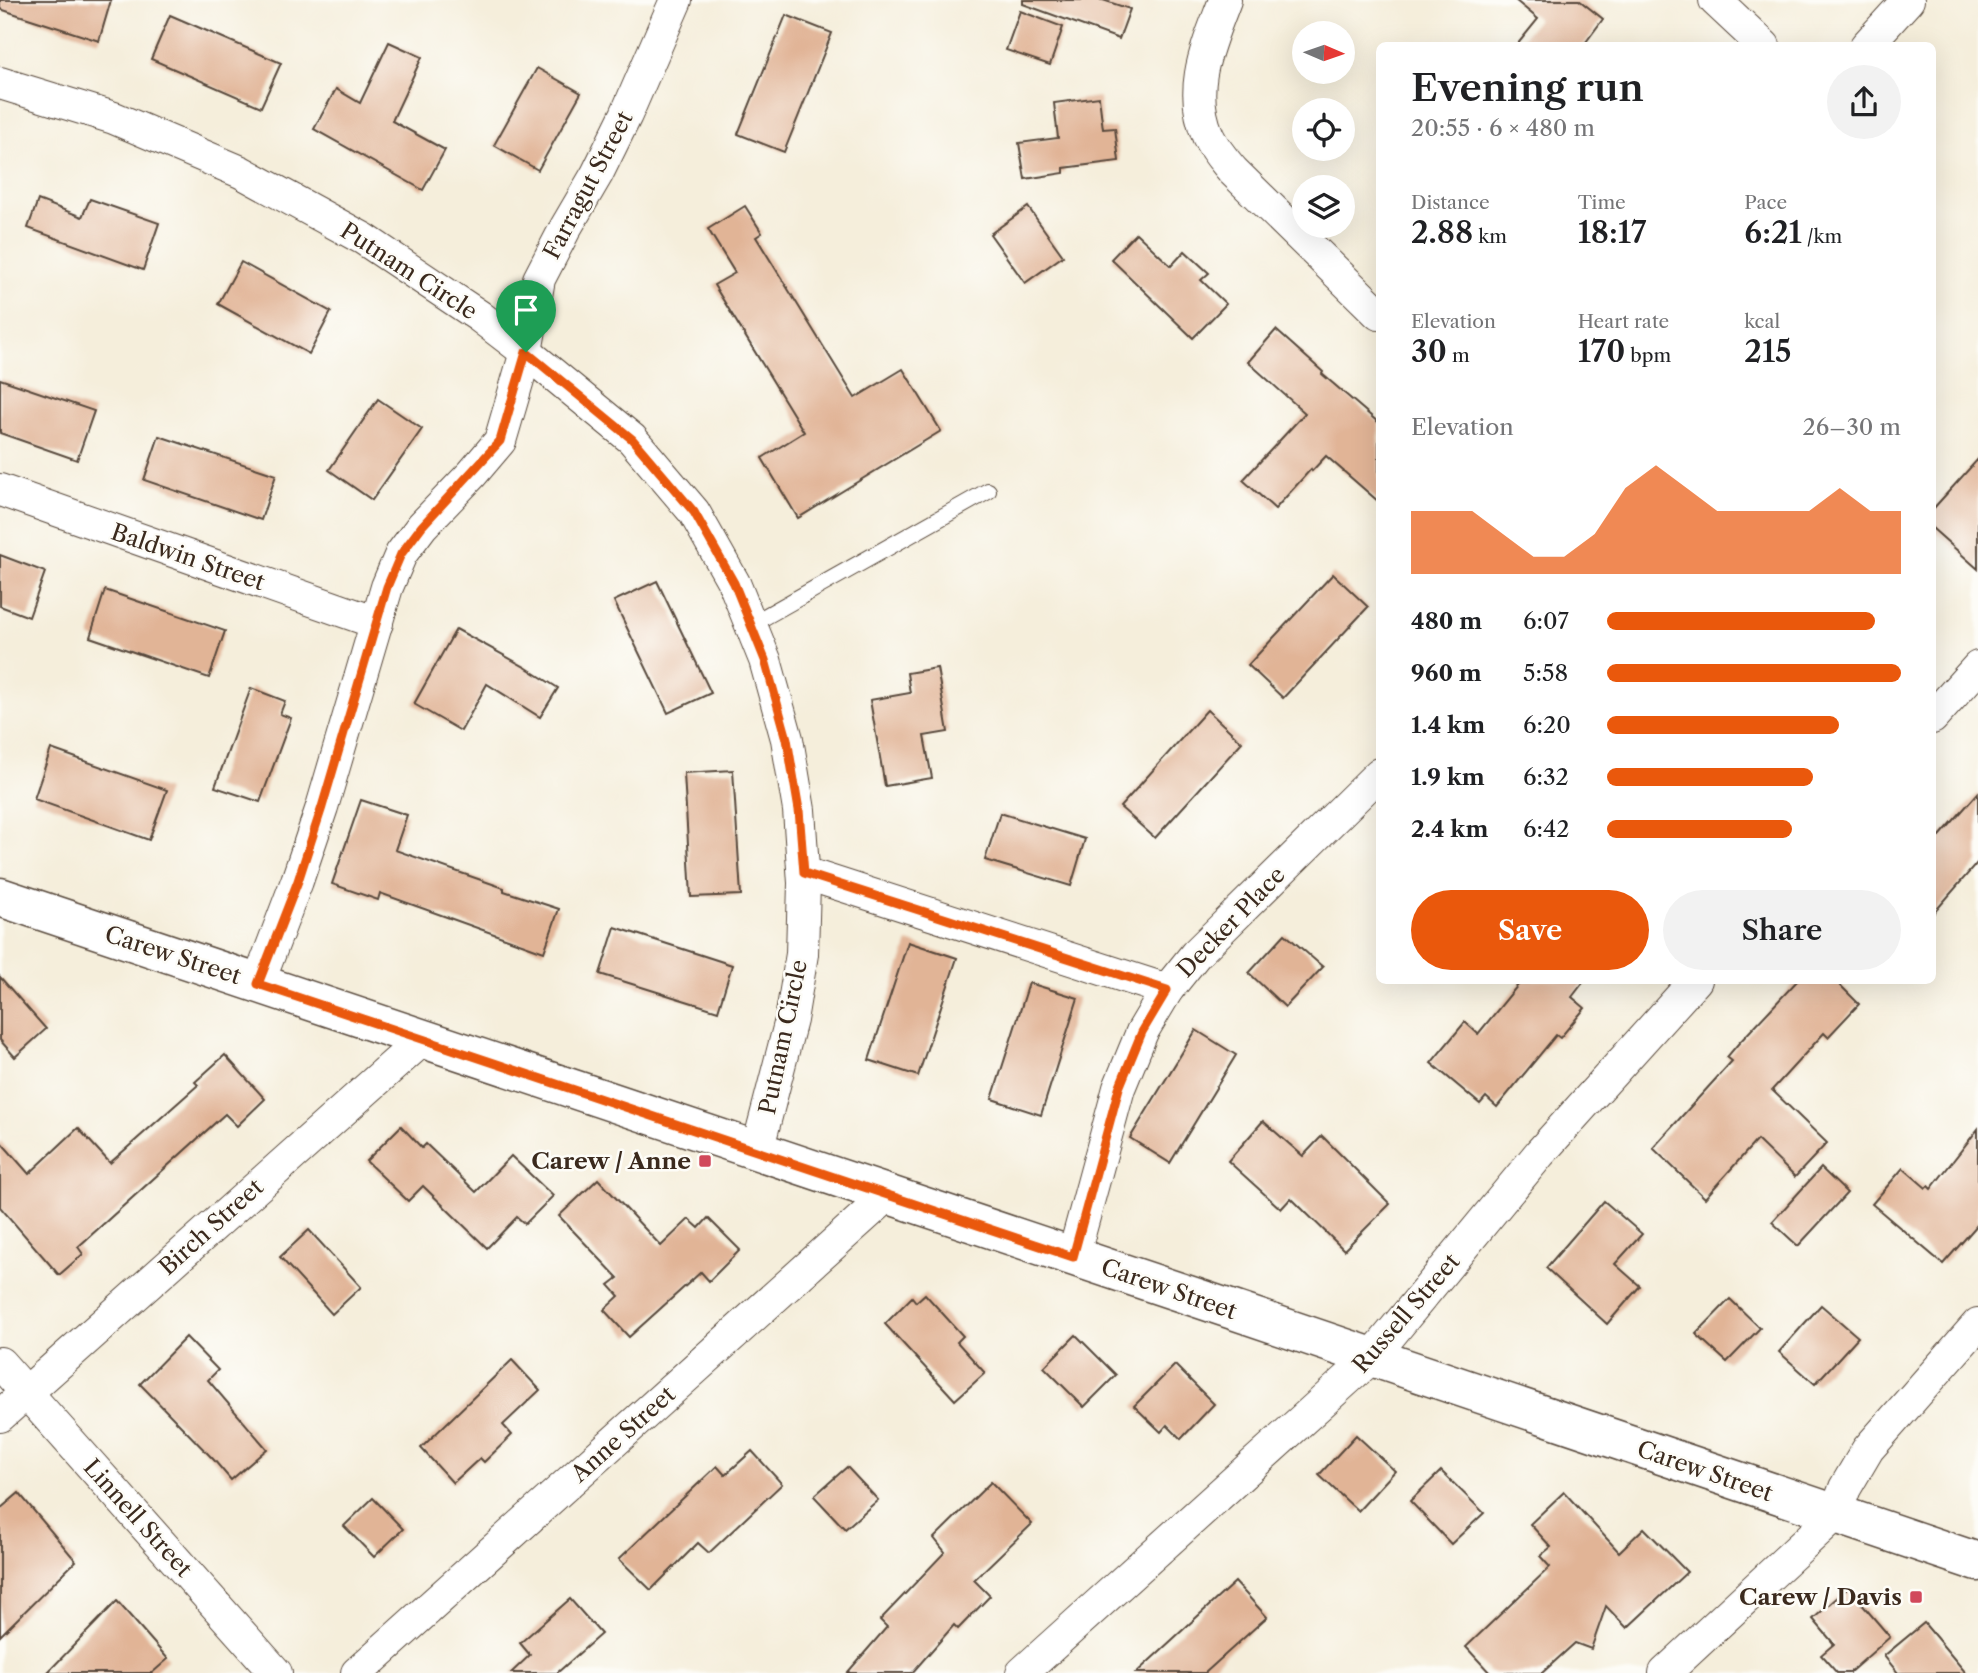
<!DOCTYPE html>
<html lang="en">
<head>
<meta charset="utf-8">
<style>
  :root { --surface:#fff; --page:#f2f2f2; --text:#202124; --muted:#757577; --accent:#ea580c }
  body { margin:0; font-family:"Libre Caslon Text",serif; background:var(--page); color:var(--text); height:100vh; display:flex; flex-direction:column; font-size:26px; white-space:nowrap }
  * { box-sizing:border-box; margin:0 }
  p { font-size:23px; color:var(--muted) }
  .icon { flex:none; width:38px; height:38px; fill:none; stroke:currentColor; stroke-width:2; stroke-linecap:round; stroke-linejoin:round }
  .map { position:relative; flex:1; overflow:hidden }
  .drawer { position:absolute; left:1376px; top:42px; width:560px; height:942px; display:flex; flex-direction:column; background:var(--surface); border-radius:10px; box-shadow:0 7px 28px #0002 }
  .drawer>* { flex:none }
  .needle { width:46px; rotate:92deg }
  .tools { position:absolute; left:1292px; top:21px; display:grid; gap:14px }
  .tools a { display:grid; place-items:center; width:63px; height:63px; border-radius:50%; background:var(--surface); box-shadow:0 7px 28px #0002; font-size:35px }
  .pin { position:absolute; display:grid; place-items:center; width:60px; height:60px; color:#fff; margin:-72px -30px; border-radius:50% 50% 50% 0; rotate:-45deg; box-shadow:0 0 7px #0007 }
  .pin .icon { rotate:45deg }
  .round { display:grid; place-items:center; flex:none; width:74px; height:74px; border-radius:37px; background:var(--page) }
  .overview { display:flex; align-items:center; justify-content:space-between; height:119px; padding:0 35px }
  h1 { font-size:38px; font-weight:600; line-height:52px }
  .metrics { display:grid; grid-template-columns:repeat(3,1fr); gap:10px; height:119px; padding:7px 35px }
  .metrics div { display:grid; align-content:center }
  .metrics b { font-size:30px; font-weight:600 }
  .metrics small { font-size:19px; font-weight:400 }
  .metrics p { font-size:19px }
  .chart { height:196px; padding:14px 35px }
  .chart p { display:flex; justify-content:space-between }
  .chart svg { width:100%; height:126px; margin-top:7px; fill:var(--accent); opacity:.7 }
  .button { display:flex; gap:14px; margin-top:auto; padding:14px 35px }
  .button a { flex:1; height:80px; border-radius:42px; background:var(--accent); color:#fff; font-size:28px; font-weight:600; line-height:80px; text-align:center }
  .button a+a { background:var(--page); color:var(--text) }
  ul { padding:0 35px; list-style:none; font-size:23px }
  li { display:grid; grid-template-columns:112px 84px 1fr; align-items:center; height:52px }
  li i { height:18px; border-radius:9px; background:var(--accent) }
  .map>svg:first-child { display:block }
  .building { fill:#e1b496 }
  .lines { fill:none; stroke-linecap:round; stroke-linejoin:round }
  .lane-casing { stroke:#57473a; stroke-width:18 }
  .street-casing { stroke:#57473a; stroke-width:34 }
  .secondary-casing { stroke:#57473a; stroke-width:41 }
  .lane { stroke:#fff; stroke-width:16 }
  .street { stroke:#fff; stroke-width:32 }
  .secondary { stroke:#fff; stroke-width:38 }
  .route-casing { stroke:#fff; stroke-width:14 }
  .route { stroke:#ea580c; stroke-width:9 }
  .poi-dot { fill:#d1495b; stroke:#fdfcf7; stroke-width:2.5 }
  .labels { text-anchor:middle; dominant-baseline:central; stroke-width:5; stroke-linejoin:round; paint-order:stroke }
  .street-label { font-size:23px; fill:#3b2a1e; stroke:#fdfcf7 }
  .poi-label { font-size:23px; font-weight:bold; fill:#3b2a1e; stroke:#fdfcf7; text-anchor:end }
</style>
</head>
<body>
<div class="map">
<svg width="1978" height="1673" viewBox="0 0 1978 1673">
  <rect width="100%" height="100%" fill="#fdfcf7"/>
  <filter id="ink" filterUnits="userSpaceOnUse"><feTurbulence type="fractalNoise" baseFrequency=".0143" numOctaves="2"/><feDisplacementMap in="SourceGraphic" scale="14" xChannelSelector="R" yChannelSelector="G"/><feConvolveMatrix kernelMatrix="1 2 1 2 8 2 1 2 1" color-interpolation-filters="sRGB"/></filter>
  <filter id="wash" filterUnits="userSpaceOnUse"><feTurbulence type="fractalNoise" baseFrequency=".00686" numOctaves="4" result="noise"/><feDisplacementMap in="SourceGraphic" scale="28" xChannelSelector="R" yChannelSelector="G"/><feGaussianBlur stdDeviation="1.57" result="paint"/><feColorMatrix in="noise" values="0 0 0 0 0 0 0 0 0 0 0 0 0 0 0 0 0 1.4 0 .05"/><feComposite in="paint" operator="in"/></filter>
  <g filter="url(#wash)">
    <rect width="100%" height="100%" fill="#f5eedb"/>
    <g id="blocks">
      <g class="building">
        <path d="M 0,0 L 111,0 L 99,41 L 0,9 Z"/>
        <path d="M 1023,0 L 1103,0 L 1130,9 L 1119,39 L 1023,4 Z"/>
        <path d="M 1515,0 L 1579,0 L 1603,19 L 1583,46 L 1516,46 L 1538,19 Z"/>
        <path d="M 1020,11 L 1063,27 L 1050,65 L 1006,50 Z"/>
        <path d="M 170,15 L 281,63 L 261,107 L 151,59 Z"/>
        <path d="M 786,15 L 832,33 L 784,152 L 738,134 Z"/>
        <path d="M 389,42 L 422,57 L 392,121 L 445,150 L 423,190 L 314,129 L 336,89 L 360,103 Z"/>
        <path d="M 537,68 L 581,93 L 538,170 L 494,145 Z"/>
        <path d="M 1099,97 L 1103,129 L 1115,128 L 1119,161 L 1064,168 L 1064,173 L 1025,179 L 1019,143 L 1058,138 L 1054,103 Z"/>
        <path d="M 90,199 L 159,223 L 143,270 L 28,228 L 38,200 L 82,217 Z"/>
        <path d="M 745,206 L 762,233 L 756,237 L 855,398 L 903,369 L 941,431 L 798,518 L 762,458 L 804,432 L 714,285 L 735,273 L 708,229 Z"/>
        <path d="M 1028,207 L 1063,256 L 1025,283 L 990,234 Z"/>
        <path d="M 1136,233 L 1171,266 L 1185,251 L 1209,273 L 1201,280 L 1226,304 L 1193,338 L 1111,259 Z"/>
        <path d="M 241,262 L 331,312 L 309,354 L 218,304 Z"/>
        <path d="M 1276,330 L 1323,372 L 1322,374 L 1379,423 L 1379,502 L 1326,456 L 1312,471 L 1311,469 L 1275,509 L 1243,480 L 1305,413 L 1248,362 Z"/>
        <path d="M 0,379 L 94,411 L 77,460 L 0,433 Z"/>
        <path d="M 378,399 L 422,429 L 372,500 L 329,470 Z"/>
        <path d="M 159,436 L 276,475 L 261,520 L 144,480 Z"/>
        <path d="M 1978,459 L 1978,569 L 1932,528 L 1932,510 Z"/>
        <path d="M 0,555 L 45,572 L 29,617 L 0,606 Z"/>
        <path d="M 1333,574 L 1368,607 L 1283,698 L 1248,665 Z"/>
        <path d="M 657,581 L 711,693 L 668,713 L 614,601 Z"/>
        <path d="M 105,590 L 225,631 L 209,678 L 90,637 Z"/>
        <path d="M 456,629 L 525,667 L 558,688 L 540,717 L 487,684 L 461,731 L 414,704 Z"/>
        <path d="M 937,668 L 948,732 L 924,736 L 932,778 L 885,786 L 870,700 L 910,693 L 907,673 Z"/>
        <path d="M 251,688 L 285,701 L 280,714 L 291,718 L 260,802 L 215,787 Z"/>
        <path d="M 1207,710 L 1242,742 L 1155,838 L 1120,807 Z"/>
        <path d="M 51,749 L 167,790 L 149,840 L 34,799 Z"/>
        <path d="M 733,770 L 741,895 L 691,897 L 684,773 Z"/>
        <path d="M 1978,793 L 1978,862 L 1932,915 L 1932,845 Z"/>
        <path d="M 361,800 L 407,815 L 395,850 L 504,888 L 504,891 L 559,909 L 544,952 L 380,893 L 378,900 L 332,884 Z"/>
        <path d="M 1000,813 L 1085,839 L 1071,886 L 985,860 Z"/>
        <path d="M 615,927 L 732,965 L 718,1011 L 600,974 Z"/>
        <path d="M 1285,934 L 1323,967 L 1285,1007 L 1249,973 Z"/>
        <path d="M 908,942 L 957,958 L 918,1076 L 869,1060 Z"/>
        <path d="M 0,977 L 46,1029 L 15,1057 L 0,1040 Z"/>
        <path d="M 1522,980 L 1585,980 L 1572,997 L 1585,1008 L 1560,1038 L 1556,1035 L 1497,1107 L 1486,1097 L 1480,1104 L 1431,1063 L 1465,1022 L 1478,1034 Z"/>
        <path d="M 1798,980 L 1835,980 L 1859,1004 L 1828,1037 L 1824,1033 L 1772,1090 L 1827,1143 L 1795,1177 L 1757,1140 L 1705,1198 L 1653,1148 L 1732,1061 L 1727,1057 L 1738,1044 Z"/>
        <path d="M 1029,983 L 1078,998 L 1041,1115 L 992,1099 Z"/>
        <path d="M 1196,1030 L 1236,1055 L 1170,1163 L 1130,1138 Z"/>
        <path d="M 225,1055 L 265,1099 L 237,1126 L 225,1114 L 78,1247 L 83,1254 L 59,1275 L 0,1207 L 0,1141 L 29,1174 L 78,1128 L 110,1163 L 198,1085 L 195,1082 Z"/>
        <path d="M 1263,1121 L 1303,1156 L 1322,1136 L 1390,1204 L 1344,1250 L 1291,1198 L 1281,1209 L 1228,1161 Z"/>
        <path d="M 401,1126 L 422,1148 L 426,1144 L 476,1192 L 511,1156 L 553,1196 L 525,1224 L 517,1217 L 487,1248 L 423,1186 L 408,1201 L 366,1161 Z"/>
        <path d="M 1978,1129 L 1978,1224 L 1943,1264 L 1872,1204 L 1903,1168 L 1926,1188 L 1928,1186 L 1931,1189 Z"/>
        <path d="M 1821,1168 L 1847,1193 L 1798,1246 L 1772,1222 Z"/>
        <path d="M 598,1179 L 661,1246 L 689,1219 L 699,1228 L 708,1218 L 740,1250 L 709,1281 L 701,1272 L 629,1337 L 604,1310 L 619,1296 L 609,1285 L 618,1278 L 559,1216 Z"/>
        <path d="M 1604,1201 L 1642,1234 L 1615,1264 L 1640,1286 L 1607,1324 L 1546,1268 Z"/>
        <path d="M 309,1230 L 361,1287 L 332,1314 L 280,1257 Z"/>
        <path d="M 925,1294 L 963,1336 L 957,1342 L 985,1373 L 955,1400 L 885,1324 L 912,1297 L 916,1302 Z"/>
        <path d="M 1730,1299 L 1760,1328 L 1727,1362 L 1696,1334 Z"/>
        <path d="M 1821,1305 L 1858,1337 L 1815,1384 L 1779,1352 Z"/>
        <path d="M 1076,1335 L 1116,1375 L 1084,1407 L 1044,1367 Z"/>
        <path d="M 186,1337 L 218,1370 L 208,1380 L 267,1449 L 231,1480 L 214,1460 L 140,1384 Z"/>
        <path d="M 512,1360 L 540,1390 L 503,1425 L 512,1435 L 484,1462 L 480,1458 L 453,1483 L 421,1448 Z"/>
        <path d="M 1175,1365 L 1214,1404 L 1181,1439 L 1167,1425 L 1161,1432 L 1134,1406 Z"/>
        <path d="M 1356,1435 L 1395,1471 L 1358,1511 L 1319,1475 Z"/>
        <path d="M 752,1451 L 782,1484 L 709,1553 L 698,1543 L 651,1590 L 619,1559 L 717,1466 L 725,1475 Z"/>
        <path d="M 847,1467 L 878,1500 L 845,1529 L 814,1496 Z"/>
        <path d="M 1441,1471 L 1484,1513 L 1451,1544 L 1410,1501 Z"/>
        <path d="M 991,1482 L 1032,1524 L 974,1580 L 990,1596 L 958,1629 L 954,1625 L 912,1673 L 847,1673 L 887,1627 L 880,1620 L 945,1552 L 934,1538 Z"/>
        <path d="M 1564,1492 L 1619,1552 L 1644,1528 L 1687,1572 L 1627,1628 L 1606,1606 L 1591,1649 L 1575,1643 L 1542,1673 L 1490,1673 L 1466,1647 L 1550,1567 L 1540,1556 L 1551,1547 L 1530,1524 Z"/>
        <path d="M 19,1493 L 76,1561 L 0,1636 L 0,1509 Z"/>
        <path d="M 373,1498 L 403,1529 L 374,1557 L 344,1526 Z"/>
        <path d="M 1235,1582 L 1267,1617 L 1205,1673 L 1136,1673 Z"/>
        <path d="M 1848,1588 L 1890,1637 L 1849,1673 L 1837,1673 L 1821,1655 L 1834,1644 L 1813,1619 Z"/>
        <path d="M 570,1599 L 601,1634 L 557,1673 L 511,1673 L 530,1655 L 520,1643 Z"/>
        <path d="M 117,1601 L 168,1659 L 152,1673 L 47,1673 Z"/>
        <path d="M 1924,1623 L 1966,1673 L 1898,1673 L 1884,1656 Z"/>
      </g>
    </g>
  </g>
  <g filter="url(#ink)">
    <use href="#blocks" fill-opacity="0" stroke="#57473a" stroke-width="2"/>
    <g class="lines">
      <defs>
        <path id="lane" d="M 752,624 L 988,491"/>
        <g id="street">
          <path d="M 1225,0 C 1208,46 1187,87 1208,136 C 1214,149 1224,160 1233,171 L 1379,314"/>
          <path d="M 1715,0 L 1764,46"/>
          <path d="M 1866,46 L 1908,0"/>
          <path d="M 0,83 L 114,118 L 241,172 L 364,239 L 479,316 L 526,352 L 632,439 L 694,512 L 734,583 L 765,660 L 787,739 L 799,810 L 804,883 L 802,954 L 791,1020 L 757,1151"/>
          <path d="M 0,490 L 377,623"/>
          <path d="M 1932,718 L 1978,667"/>
          <path d="M 804,873 L 1167,990"/>
          <path d="M 258,984 L 297,881 L 322,807 L 387,587 L 401,554 L 422,526 L 472,474 L 500,441 L 526,352 L 539,279 L 566,227 L 597,174 L 626,115 L 676,0"/>
          <path d="M 1073,1257 L 1119,1088 L 1142,1032 L 1167,990 L 1196,954 L 1379,774"/>
          <path d="M 0,1363 L 276,1673"/>
          <path d="M 0,1416 L 423,1039"/>
          <path d="M 357,1673 L 888,1195"/>
          <path d="M 1022,1673 L 1372,1357 L 1540,1153 L 1696,980"/>
          <path d="M 1665,1673 L 1835,1515 L 1845,1488 L 1868,1449 L 1978,1324"/>
        </g>
        <path id="secondary" d="M 0,897 L 1230,1309 L 1978,1562"/>
      </defs>
      <use href="#lane" class="lane-casing"/>
      <use href="#street" class="street-casing"/>
      <use href="#secondary" class="secondary-casing"/>
      <use href="#lane" class="lane"/>
      <use href="#street" class="street"/>
      <use href="#secondary" class="secondary"/>
    </g>
  </g>
  <g class="lines" filter="url(#ink)">
    <defs>
      <path id="route" d="M 526,352 L 632,439 L 694,512 L 734,583 L 765,660 L 787,739 L 799,810 L 804,873 L 1167,990 L 1142,1032 L 1119,1088 L 1073,1257 L 258,984 L 298,881 L 322,807 L 387,587 L 401,554 L 422,526 L 500,441 Z"/>
    </defs>
    <use href="#route" class="route-casing"/>
    <use href="#route" class="route"/>
  </g>
  <g class="poi-dot">
    <rect x="698" y="1154" width="14" height="14" rx="3.5"/>
    <rect x="1909" y="1590" width="14" height="14" rx="3.5"/>
  </g>
  <g class="labels">
    <g class="street-label">
      <text transform="translate(588 185) rotate(-62)">Farragut Street</text>
      <text transform="translate(409 271) rotate(33)">Putnam Circle</text>
      <text transform="translate(188 557) rotate(19)">Baldwin Street</text>
      <text transform="translate(1231 922) rotate(-46)">Decker Place</text>
      <text transform="translate(173 955) rotate(18)">Carew Street</text>
      <text transform="translate(783 1037) rotate(-78)">Putnam Circle</text>
      <text transform="translate(211 1227) rotate(-42)">Birch Street</text>
      <text transform="translate(1169 1289) rotate(19)">Carew Street</text>
      <text transform="translate(1406 1313) rotate(-49)">Russell Street</text>
      <text transform="translate(623 1434) rotate(-42)">Anne Street</text>
      <text transform="translate(1705 1471) rotate(19)">Carew Street</text>
      <text transform="translate(138 1518) rotate(48)">Linnell Street</text>
    </g>
    <g class="poi-label">
      <text x="691" y="1161">Carew / Anne</text>
      <text x="1902" y="1597">Carew / Davis</text>
    </g>
  </g>
</svg>
<div class="tools">
<a><svg class="needle" viewBox="-14 -14 28 28"><path d="M0-13l5 13h-10z" fill="#e53935"/><path d="M0 13l5-13h-10z" fill="#757577"/></svg></a>
<a><svg class="icon" aria-label="locate" viewBox="0 0 24 24"><circle cx="12" cy="12" r="6"/><path d="M12 2v4M12 18v4M2 12h4M18 12h4"/></svg></a>
<a><svg class="icon" aria-label="layers" viewBox="0 0 24 24"><path d="M12 4l9 5-9 5-9-5zM3 14l9 5 9-5"/></svg></a>
</div>
<div class="pin" style="left:526px;top:352px;background:#1e9e55"><svg class="icon" aria-label="arrive" viewBox="0 0 24 24"><path d="M6 21V4h12l-3 4 3 4H6"/></svg></div>
<section class="drawer">
<div class="overview"><div><h1>Evening run</h1><p>20:55 · 6 × 480 m</p></div><a class="round"><svg class="icon" aria-label="share" viewBox="0 0 24 24"><path d="M12 15V3M7 8l5-5 5 5M5 13v7h14v-7"/></svg></a></div>
<div class="metrics">
<div><p>Distance</p><b>2.88<small> km</small></b></div>
<div><p>Time</p><b>18:17</b></div>
<div><p>Pace</p><b>6:21<small> /km</small></b></div>
</div>
<div class="metrics">
<div><p>Elevation</p><b>30<small> m</small></b></div>
<div><p>Heart rate</p><b>170<small> bpm</small></b></div>
<div><p>kcal</p><b>215</b></div>
</div>
<div class="chart"><p><span>Elevation</span>26–30 m</p>
<svg viewBox="0 0 160 44" preserveAspectRatio="none"><path d="M0 44V22L10 22L20 22L30 30L40 38L50 38L60 30L70 14L80 6L90 14L100 22L110 22L120 22L130 22L140 14L150 22L160 22V44z"/></svg>
</div>
<ul>
<li><b>480 m</b>6:07<i style="width:91%"></i></li>
<li><b>960 m</b>5:58<i style="width:100%"></i></li>
<li><b>1.4 km</b>6:20<i style="width:79%"></i></li>
<li><b>1.9 km</b>6:32<i style="width:70%"></i></li>
<li><b>2.4 km</b>6:42<i style="width:63%"></i></li>
</ul>
<div class="button"><a>Save</a><a>Share</a></div>
</section>
</div>
</body>
</html>
